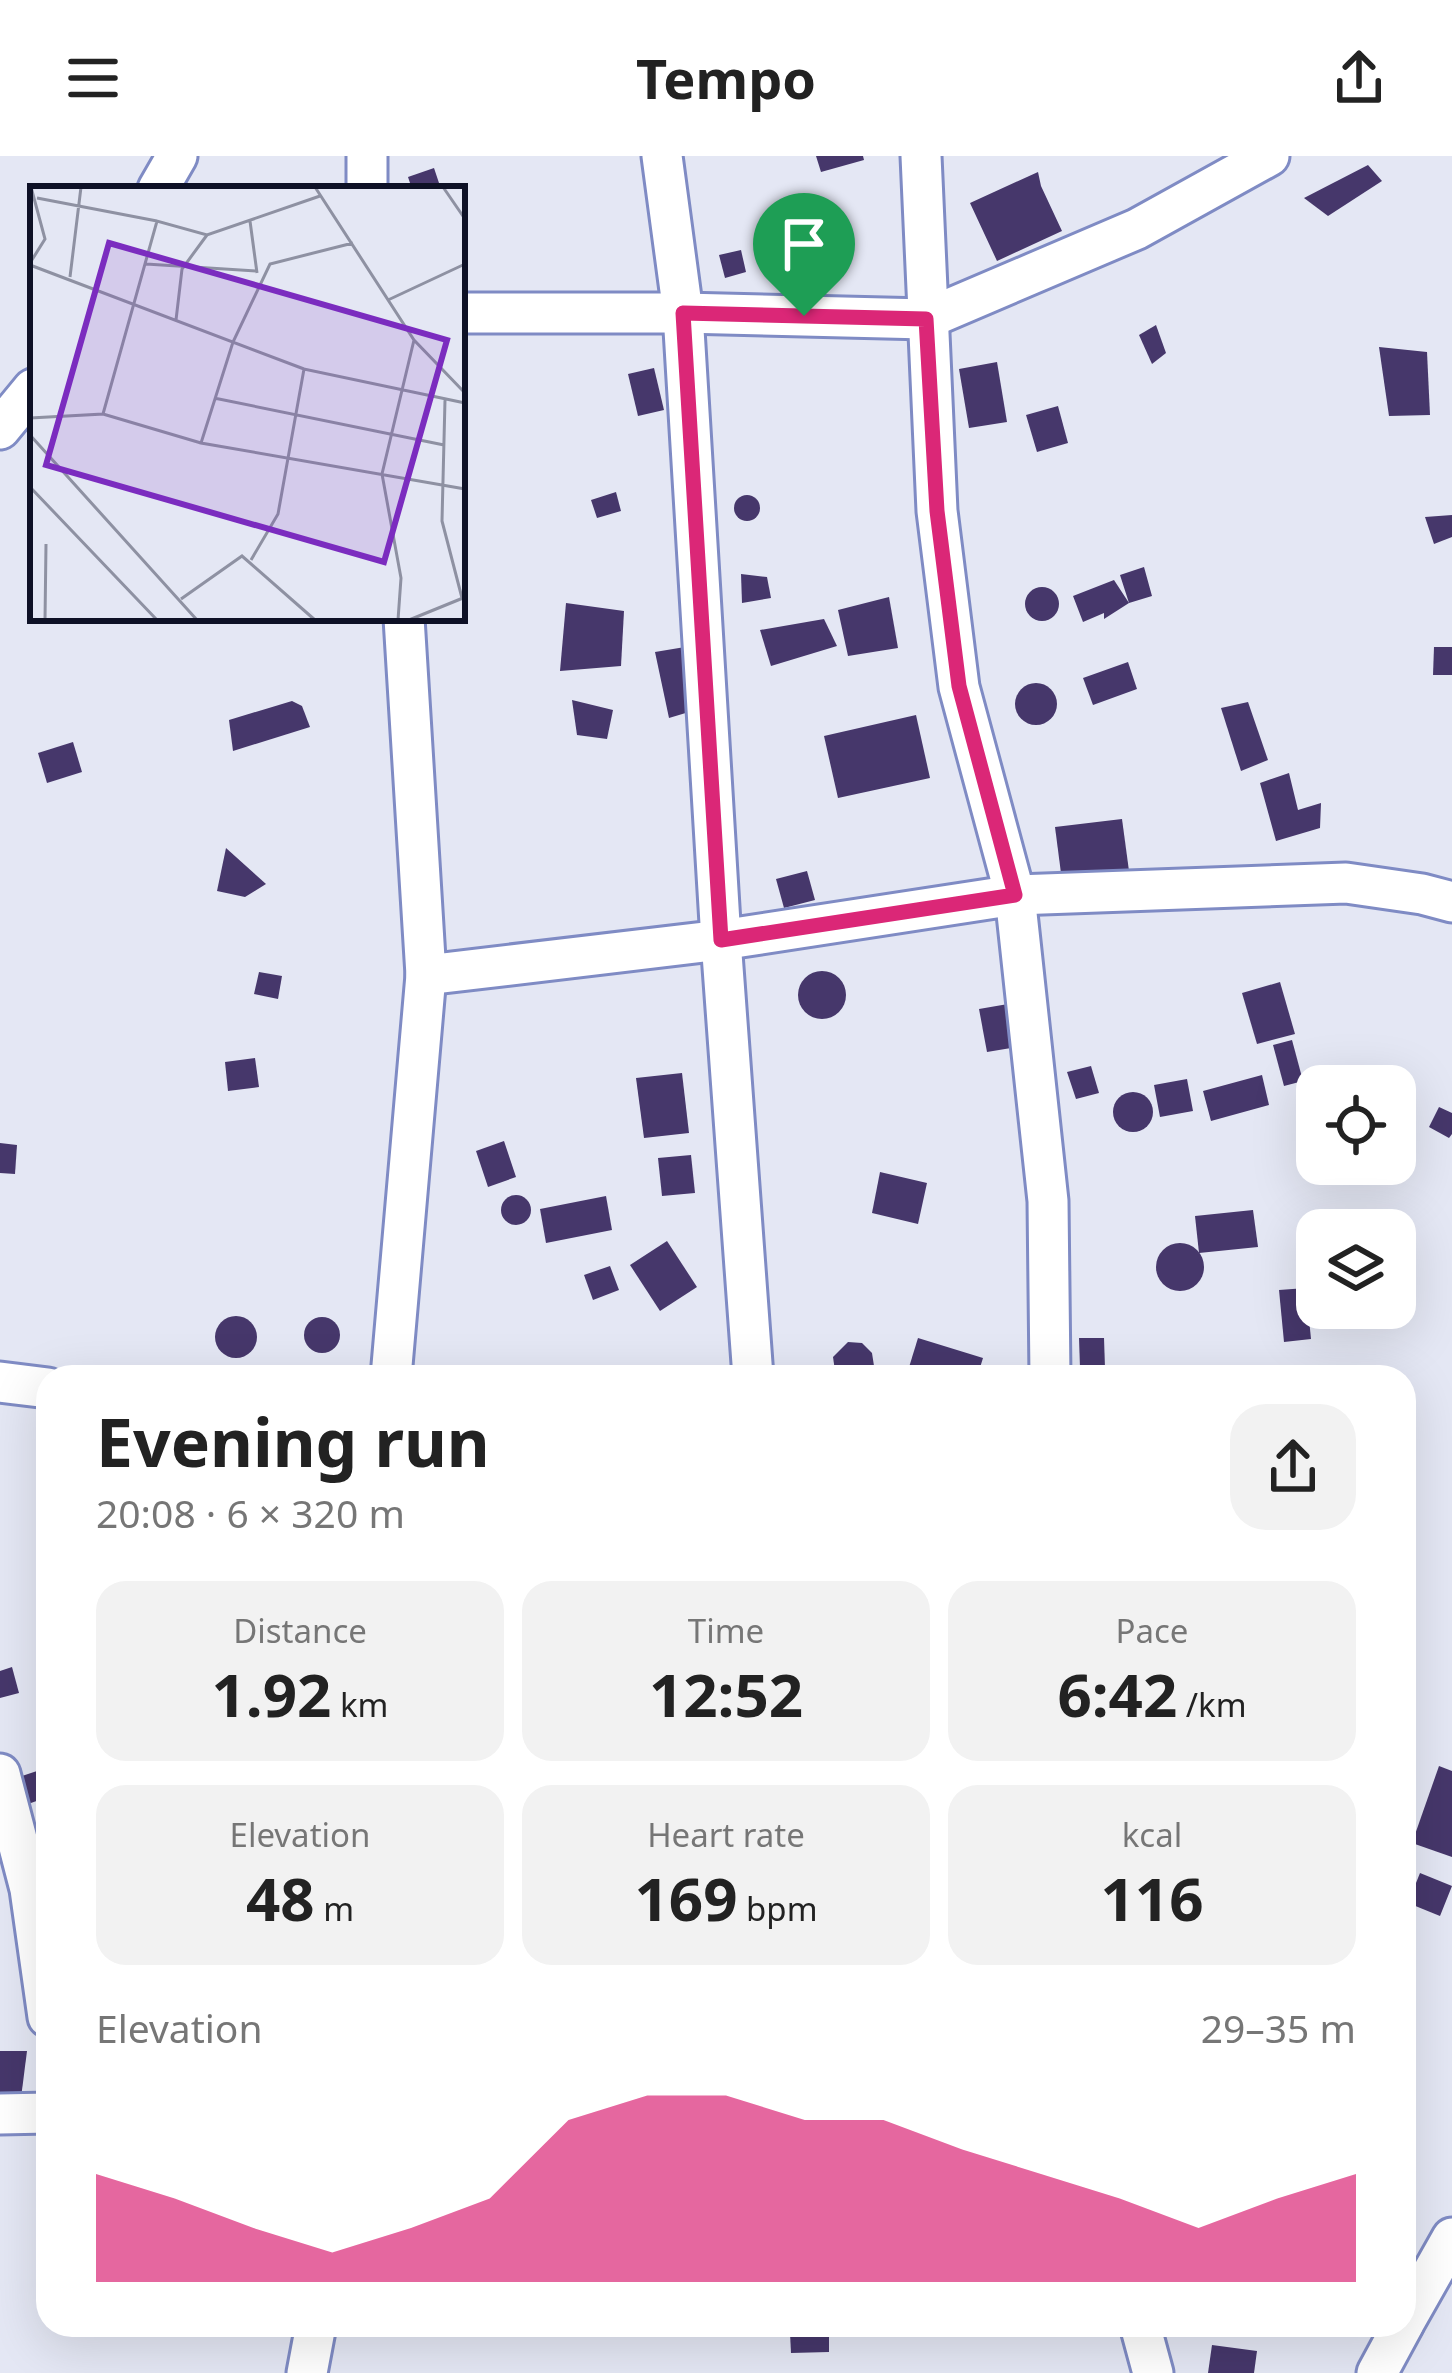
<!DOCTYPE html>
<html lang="en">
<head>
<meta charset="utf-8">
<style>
  :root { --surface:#fff; --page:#f2f2f2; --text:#222; --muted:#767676; --accent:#db2777 }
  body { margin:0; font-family:"Noto Sans",sans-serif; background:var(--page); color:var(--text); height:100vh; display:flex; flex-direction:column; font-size:45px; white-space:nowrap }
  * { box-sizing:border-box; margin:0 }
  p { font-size:39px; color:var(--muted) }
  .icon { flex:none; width:66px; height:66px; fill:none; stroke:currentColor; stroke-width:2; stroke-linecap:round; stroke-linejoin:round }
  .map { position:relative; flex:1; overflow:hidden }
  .side { position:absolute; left:36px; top:1209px; width:1380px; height:972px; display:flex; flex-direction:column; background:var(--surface); border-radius:36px; box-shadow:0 12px 48px #0002 }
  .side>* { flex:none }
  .tools { position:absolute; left:1296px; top:909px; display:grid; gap:24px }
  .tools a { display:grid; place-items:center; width:120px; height:120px; border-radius:24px; background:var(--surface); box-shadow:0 12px 48px #0002; font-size:60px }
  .pin { position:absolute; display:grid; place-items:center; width:102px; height:102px; color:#fff; margin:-123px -51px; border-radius:50% 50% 50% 0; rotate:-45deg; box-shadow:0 0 12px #0007 }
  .pin .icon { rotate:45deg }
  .round { display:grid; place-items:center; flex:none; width:126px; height:126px; border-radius:36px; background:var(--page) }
  .head { display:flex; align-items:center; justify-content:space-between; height:204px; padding:0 60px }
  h1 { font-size:66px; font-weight:700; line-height:90px }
  .stats { display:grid; grid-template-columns:repeat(3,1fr); gap:18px; height:204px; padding:12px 60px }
  .stats div { display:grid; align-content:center; border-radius:30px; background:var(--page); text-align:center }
  .stats b { font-size:60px; font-weight:700 }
  .stats small { font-size:33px; font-weight:400 }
  .stats p { font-size:33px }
  .chart { height:336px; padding:24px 60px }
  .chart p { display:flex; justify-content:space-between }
  .chart svg { width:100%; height:216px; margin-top:12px; fill:var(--accent); opacity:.7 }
  header { display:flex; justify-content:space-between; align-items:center; height:156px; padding:0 60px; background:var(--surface); font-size:54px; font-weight:700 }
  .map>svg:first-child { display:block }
  .building { fill:#46376b }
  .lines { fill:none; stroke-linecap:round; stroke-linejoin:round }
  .minor-casing { stroke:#7f8bc4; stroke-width:45 }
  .minor { stroke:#fff; stroke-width:39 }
  .route-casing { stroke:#fff; stroke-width:24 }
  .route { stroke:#db2777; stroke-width:15 }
  .inset-road { fill:none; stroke:#8e91a2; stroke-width:3 }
  .view { fill:#7b2cbf; fill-opacity:0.15; stroke:#7b2cbf; stroke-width:6 }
  .inset-edge { fill:none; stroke:#0e1126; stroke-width:6 }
</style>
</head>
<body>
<header><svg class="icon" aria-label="menu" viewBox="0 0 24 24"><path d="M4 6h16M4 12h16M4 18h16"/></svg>Tempo<svg class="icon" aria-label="share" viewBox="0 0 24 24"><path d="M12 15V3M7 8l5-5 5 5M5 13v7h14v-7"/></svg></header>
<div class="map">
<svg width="1452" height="2217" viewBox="0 0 1452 2217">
  <rect width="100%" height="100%" fill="#e4e7f4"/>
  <g class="building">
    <path d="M 816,0 L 863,0 L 864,4 L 821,16 Z"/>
    <path d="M 1368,9 L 1382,25 L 1328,60 L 1304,42 Z"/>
    <path d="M 434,12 L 441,33 L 412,33 L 408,21 Z"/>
    <path d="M 1038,16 L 1041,30 L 1062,75 L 997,105 L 970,47 Z"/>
    <path d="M 741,94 L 746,116 L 725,122 L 719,99 Z"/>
    <path d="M 1156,169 L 1166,197 L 1152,208 L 1139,179 Z"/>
    <path d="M 1379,191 L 1427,196 L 1430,259 L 1389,260 Z"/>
    <path d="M 997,206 L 1007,266 L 969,272 L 959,213 Z"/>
    <path d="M 654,212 L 664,254 L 638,260 L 628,218 Z"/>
    <path d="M 1058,250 L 1068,287 L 1037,296 L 1026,259 Z"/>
    <path d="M 616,336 L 621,355 L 597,362 L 591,344 Z"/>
    <circle cx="747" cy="352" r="13"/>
    <path d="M 1452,359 L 1452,381 L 1434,388 L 1425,361 Z"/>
    <path d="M 1144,411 L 1152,440 L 1129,447 L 1104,463 L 1104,457 L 1083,466 L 1073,440 L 1114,424 L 1129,447 L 1120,419 Z"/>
    <path d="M 741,418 L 767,421 L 771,442 L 742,447 Z"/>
    <circle cx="1042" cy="448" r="17"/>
    <path d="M 889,441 L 898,492 L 848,500 L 838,454 Z"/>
    <path d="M 566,447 L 624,455 L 621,510 L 560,515 Z"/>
    <path d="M 824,463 L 837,490 L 771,510 L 760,474 Z"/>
    <path d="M 685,491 L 689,556 L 669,562 L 655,496 Z"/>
    <path d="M 1434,491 L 1452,491 L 1452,519 L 1433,519 Z"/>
    <path d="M 1128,506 L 1137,533 L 1093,549 L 1083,522 Z"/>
    <circle cx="1036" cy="548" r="21"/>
    <path d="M 572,544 L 613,554 L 607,583 L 577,579 Z"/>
    <path d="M 292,545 L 302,550 L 310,571 L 233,595 L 229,564 Z"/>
    <path d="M 1248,546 L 1268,604 L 1241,615 L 1221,552 Z"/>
    <path d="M 916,559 L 930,622 L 838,642 L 824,580 Z"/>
    <path d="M 73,586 L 82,616 L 47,627 L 38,597 Z"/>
    <path d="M 1289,617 L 1298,654 L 1321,647 L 1320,672 L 1276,685 L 1260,627 Z"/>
    <path d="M 1122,663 L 1129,715 L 1062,725 L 1055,671 Z"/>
    <path d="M 226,692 L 266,728 L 245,741 L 217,735 Z"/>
    <path d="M 807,715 L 815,744 L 784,752 L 776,723 Z"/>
    <circle cx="822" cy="839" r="24"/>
    <path d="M 259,816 L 282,820 L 278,843 L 254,838 Z"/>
    <path d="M 1280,826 L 1295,878 L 1257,888 L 1242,837 Z"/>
    <path d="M 1008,848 L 1017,891 L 987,896 L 979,853 Z"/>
    <path d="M 1292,884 L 1303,925 L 1284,930 L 1273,889 Z"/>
    <path d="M 255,902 L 259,931 L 228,935 L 225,906 Z"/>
    <path d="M 1091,910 L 1099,937 L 1076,943 L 1067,916 Z"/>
    <path d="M 682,917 L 689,977 L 644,982 L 636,922 Z"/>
    <path d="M 1262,919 L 1269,949 L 1211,965 L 1203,935 Z"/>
    <path d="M 1187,923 L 1193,955 L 1160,961 L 1154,929 Z"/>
    <circle cx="1133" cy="956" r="20"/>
    <path d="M 1439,951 L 1452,957 L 1452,978 L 1449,982 L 1429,971 Z"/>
    <path d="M 504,985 L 516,1021 L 488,1031 L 476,995 Z"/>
    <path d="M 0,987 L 17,989 L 15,1018 L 0,1017 Z"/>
    <path d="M 691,999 L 695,1037 L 662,1040 L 658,1002 Z"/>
    <path d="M 880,1016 L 927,1027 L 918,1068 L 872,1057 Z"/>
    <circle cx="516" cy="1054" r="15"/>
    <path d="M 606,1040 L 612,1074 L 546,1087 L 540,1053 Z"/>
    <path d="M 1253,1054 L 1258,1091 L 1199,1097 L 1195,1060 Z"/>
    <path d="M 667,1085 L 697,1131 L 660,1155 L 630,1109 Z"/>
    <circle cx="1180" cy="1111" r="24"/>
    <path d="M 610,1110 L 619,1134 L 593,1144 L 584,1119 Z"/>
    <path d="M 1306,1132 L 1311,1183 L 1284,1186 L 1279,1134 Z"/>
    <circle cx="236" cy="1181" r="21"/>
    <circle cx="322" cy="1179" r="18"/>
    <path d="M 918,1182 L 983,1202 L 977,1221 L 906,1221 Z"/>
    <path d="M 1079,1182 L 1104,1182 L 1105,1212 L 1080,1212 Z"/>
    <path d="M 848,1186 L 862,1187 L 872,1197 L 874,1210 L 869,1221 L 839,1221 L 835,1215 L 833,1201 Z"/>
    <path d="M 12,1511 L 19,1537 L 0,1542 L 0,1515 Z"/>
    <path d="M 1439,1610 L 1452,1615 L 1452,1701 L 1412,1687 Z"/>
    <path d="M 46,1612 L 48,1641 L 28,1648 L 19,1621 Z"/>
    <path d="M 1420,1717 L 1452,1730 L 1440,1760 L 1408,1747 Z"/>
    <path d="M 0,1895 L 27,1895 L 21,1942 L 0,1941 Z"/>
    <path d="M 790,2177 L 829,2177 L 829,2196 L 791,2197 Z"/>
    <path d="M 1212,2189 L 1257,2195 L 1254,2217 L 1208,2217 Z"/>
  </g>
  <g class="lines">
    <defs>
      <g id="minor">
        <path d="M 367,0 L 367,33"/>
        <path d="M 662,0 L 683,157 L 721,784 L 753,1221"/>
        <path d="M 921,0 L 937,355 L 959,531 L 1015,739 L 1048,1045 L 1050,1221"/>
        <path d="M 158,33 L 177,0"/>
        <path d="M 462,157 L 683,157 L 926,163 L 1137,73 L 1269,0"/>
        <path d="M 0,273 L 33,233"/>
        <path d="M 404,462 L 426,819 L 721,784 L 1015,739 L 1346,727 L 1422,738 L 1452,746"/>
        <path d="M 391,1221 L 426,819"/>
        <path d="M 0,1226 L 48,1232"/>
        <path d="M 0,1618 L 30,1733 L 48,1861"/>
        <path d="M 0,1958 L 48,1957"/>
        <path d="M 1404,2167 L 1452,2082"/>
        <path d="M 1140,2169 L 1153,2217"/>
        <path d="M 307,2217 L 316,2169"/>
        <path d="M 1377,2217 L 1403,2169"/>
      </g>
    </defs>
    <use href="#minor" class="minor-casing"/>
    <use href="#minor" class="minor"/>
  </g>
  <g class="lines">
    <defs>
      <path id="route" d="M 683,157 L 926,163 L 937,355 L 959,530 L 1015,739 L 721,784 Z"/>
    </defs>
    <use href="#route" class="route-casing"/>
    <use href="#route" class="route"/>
  </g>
  <g transform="translate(30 30)">
    <rect width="435" height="435" fill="#e4e7f4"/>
    <path class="inset-road" d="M 285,1 L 384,154 L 435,207M 413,1 L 435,33M 7,12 L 127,35M 220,35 L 227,87M 323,57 L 240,78 L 203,156 L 171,257 L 435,303M 0,77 L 15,53 L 1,1M 116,78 L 227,85M 0,79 L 274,183M 40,91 L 51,1M 358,114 L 435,78M 146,134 L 152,83 L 177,49M 184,212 L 414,259M 415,214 L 412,335 L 432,412M 73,228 L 171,257M 0,232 L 73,228 L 127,35 L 177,49 L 290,10M 0,249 L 167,434M 0,301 L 127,434M 221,374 L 248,328 L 274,183 L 435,217M 151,413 L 212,370 L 285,434M 15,434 L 16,358M 368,434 L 371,392 L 352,288 L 384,154M 379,434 L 433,412"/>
    <path class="view" d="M 79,57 L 417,154 L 354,376 L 16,279 Z"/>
    <rect width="435" height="435" class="inset-edge"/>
  </g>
</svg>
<div class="tools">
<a><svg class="icon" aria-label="locate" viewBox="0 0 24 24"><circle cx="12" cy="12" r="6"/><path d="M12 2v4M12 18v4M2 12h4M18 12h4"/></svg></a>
<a><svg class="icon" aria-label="layers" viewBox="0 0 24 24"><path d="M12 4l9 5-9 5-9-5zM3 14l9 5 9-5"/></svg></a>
</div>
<div class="pin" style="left:804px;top:160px;background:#1e9e55"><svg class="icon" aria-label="arrive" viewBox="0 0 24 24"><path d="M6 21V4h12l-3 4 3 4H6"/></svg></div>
<section class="side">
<div class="head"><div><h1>Evening run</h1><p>20:08 · 6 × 320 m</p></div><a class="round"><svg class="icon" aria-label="share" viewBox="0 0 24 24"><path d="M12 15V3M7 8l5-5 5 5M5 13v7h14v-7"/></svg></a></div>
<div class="stats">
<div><p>Distance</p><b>1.92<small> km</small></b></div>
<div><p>Time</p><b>12:52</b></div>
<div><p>Pace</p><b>6:42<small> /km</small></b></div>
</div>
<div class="stats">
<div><p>Elevation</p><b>48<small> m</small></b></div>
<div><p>Heart rate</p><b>169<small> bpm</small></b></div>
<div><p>kcal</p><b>116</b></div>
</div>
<div class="chart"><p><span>Elevation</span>29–35 m</p>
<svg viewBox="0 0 160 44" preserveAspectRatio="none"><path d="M0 44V22L10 27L20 33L30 38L40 33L50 27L60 11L70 6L80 6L90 11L100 11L110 17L120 22L130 27L140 33L150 27L160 22V44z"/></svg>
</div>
</section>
</div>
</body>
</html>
